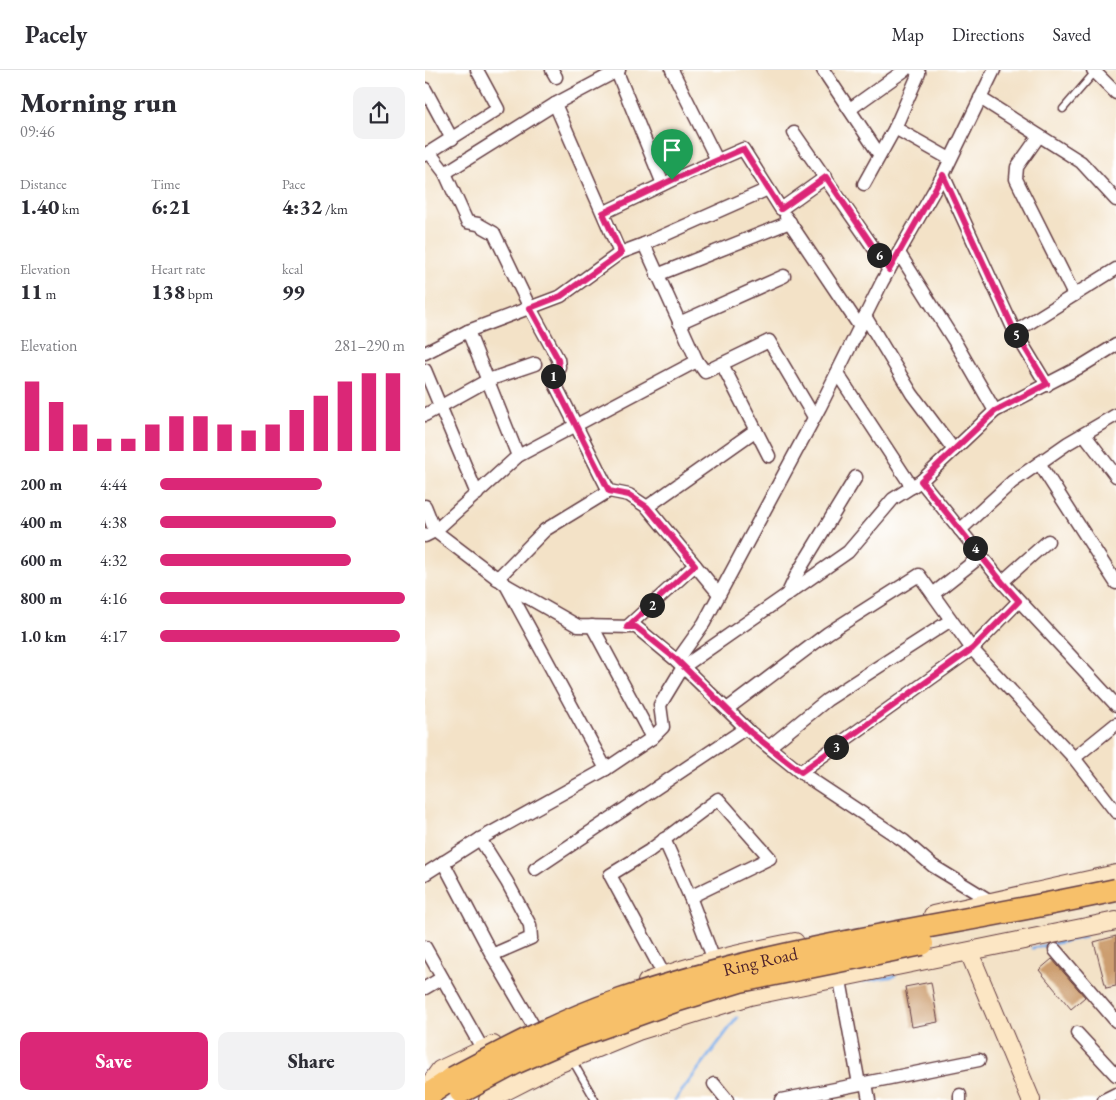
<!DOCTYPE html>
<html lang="en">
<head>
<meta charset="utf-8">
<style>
  :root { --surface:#fff; --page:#f2f2f3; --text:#2b2b33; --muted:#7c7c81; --line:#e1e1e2; --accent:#db2777 }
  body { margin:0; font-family:"EB Garamond",serif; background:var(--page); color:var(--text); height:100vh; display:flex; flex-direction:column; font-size:19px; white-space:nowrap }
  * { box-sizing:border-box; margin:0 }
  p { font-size:16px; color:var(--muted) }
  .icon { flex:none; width:28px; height:28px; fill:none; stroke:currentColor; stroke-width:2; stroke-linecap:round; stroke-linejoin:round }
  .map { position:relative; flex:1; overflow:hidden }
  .sheet { display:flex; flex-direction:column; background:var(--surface); width:425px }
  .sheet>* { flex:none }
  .pin { position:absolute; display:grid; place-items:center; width:42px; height:42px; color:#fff; margin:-51px -21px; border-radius:50% 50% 50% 0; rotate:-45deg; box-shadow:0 0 5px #0007 }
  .pin .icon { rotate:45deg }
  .km { position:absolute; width:25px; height:25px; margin:-12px; border-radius:50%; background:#222; color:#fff; font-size:14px; line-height:25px; text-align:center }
  .round { display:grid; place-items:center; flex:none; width:52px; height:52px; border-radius:10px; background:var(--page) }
  .head { display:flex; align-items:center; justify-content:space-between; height:85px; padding:0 20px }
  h1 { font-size:28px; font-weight:800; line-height:38px }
  .stats { display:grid; grid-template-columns:repeat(3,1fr); gap:8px; height:85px; padding:5px 20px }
  .stats div { display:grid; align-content:center }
  .stats b { font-size:21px; font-weight:800 }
  .stats small { font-size:14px; font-weight:400 }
  .stats p { font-size:14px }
  .chart { height:140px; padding:10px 20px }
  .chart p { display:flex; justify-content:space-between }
  .chart svg { width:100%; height:90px; margin-top:5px; stroke:var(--accent); stroke-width:6 }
  .action { display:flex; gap:10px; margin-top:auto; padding:10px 20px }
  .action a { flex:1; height:58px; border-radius:10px; background:var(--accent); color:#fff; font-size:20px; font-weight:800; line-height:58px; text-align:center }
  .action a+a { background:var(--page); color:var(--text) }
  ul { padding:0 20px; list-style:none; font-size:16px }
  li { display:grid; grid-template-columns:80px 60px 1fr; align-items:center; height:38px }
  li i { height:12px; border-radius:6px; background:var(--accent) }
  header { display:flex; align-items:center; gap:30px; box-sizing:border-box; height:70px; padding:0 25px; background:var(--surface); border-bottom:1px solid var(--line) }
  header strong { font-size:24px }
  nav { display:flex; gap:28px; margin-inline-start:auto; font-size:18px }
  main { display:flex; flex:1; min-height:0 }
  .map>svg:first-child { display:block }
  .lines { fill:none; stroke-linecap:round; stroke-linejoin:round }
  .stream { stroke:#7eaee9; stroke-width:3 }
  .building { fill:#cc9e6f }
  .lane-casing { stroke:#633c42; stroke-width:9 }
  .street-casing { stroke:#633c42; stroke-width:15 }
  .secondary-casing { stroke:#633c42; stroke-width:20 }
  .highway-casing { stroke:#633c42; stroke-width:25 }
  .lane { stroke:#fff; stroke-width:6 }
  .street { stroke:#fff; stroke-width:12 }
  .secondary { stroke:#fce6c4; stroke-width:18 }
  .highway { stroke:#f7c06b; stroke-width:22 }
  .highway-bridge-casing { stroke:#633c42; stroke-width:25; stroke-linecap:butt }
  .highway-bridge { stroke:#f7c06b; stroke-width:22 }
  .route-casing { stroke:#fff; stroke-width:10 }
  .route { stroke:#db2777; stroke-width:6 }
  .labels { text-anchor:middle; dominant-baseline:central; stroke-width:4.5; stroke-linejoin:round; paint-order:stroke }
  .street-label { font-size:18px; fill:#4a1f2b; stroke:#fff }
</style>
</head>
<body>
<header>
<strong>Pacely</strong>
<nav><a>Map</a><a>Directions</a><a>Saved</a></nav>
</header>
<main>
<section class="sheet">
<div class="head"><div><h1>Morning run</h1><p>09:46</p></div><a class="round"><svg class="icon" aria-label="share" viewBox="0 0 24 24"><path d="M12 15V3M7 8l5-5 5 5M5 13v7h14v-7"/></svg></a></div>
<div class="stats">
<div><p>Distance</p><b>1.40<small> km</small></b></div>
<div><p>Time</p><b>6:21</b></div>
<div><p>Pace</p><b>4:32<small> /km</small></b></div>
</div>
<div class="stats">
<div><p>Elevation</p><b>11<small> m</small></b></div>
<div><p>Heart rate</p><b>138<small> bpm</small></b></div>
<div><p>kcal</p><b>99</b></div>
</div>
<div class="chart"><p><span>Elevation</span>281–290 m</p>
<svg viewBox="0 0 160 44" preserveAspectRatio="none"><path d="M5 44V10M15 44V20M25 44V31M35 44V38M45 44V38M55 44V31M65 44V27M75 44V27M85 44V31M95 44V34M105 44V31M115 44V24M125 44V17M135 44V10M145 44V6M155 44V6"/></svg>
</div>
<ul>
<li><b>200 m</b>4:44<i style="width:66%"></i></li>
<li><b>400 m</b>4:38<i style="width:72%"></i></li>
<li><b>600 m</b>4:32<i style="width:78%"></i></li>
<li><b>800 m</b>4:16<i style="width:100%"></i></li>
<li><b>1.0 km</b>4:17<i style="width:98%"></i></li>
</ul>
<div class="action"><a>Save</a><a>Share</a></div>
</section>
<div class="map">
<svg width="691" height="1030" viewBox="0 0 691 1030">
  <rect width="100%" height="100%" fill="#fff"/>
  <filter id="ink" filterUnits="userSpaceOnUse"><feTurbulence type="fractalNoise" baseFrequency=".02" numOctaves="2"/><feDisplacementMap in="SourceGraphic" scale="10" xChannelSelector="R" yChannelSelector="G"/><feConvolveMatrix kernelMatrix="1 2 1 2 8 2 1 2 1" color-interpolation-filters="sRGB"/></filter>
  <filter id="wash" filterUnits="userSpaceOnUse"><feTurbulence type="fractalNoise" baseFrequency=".0096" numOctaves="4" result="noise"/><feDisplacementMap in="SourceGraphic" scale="20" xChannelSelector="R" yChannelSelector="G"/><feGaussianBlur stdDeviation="1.12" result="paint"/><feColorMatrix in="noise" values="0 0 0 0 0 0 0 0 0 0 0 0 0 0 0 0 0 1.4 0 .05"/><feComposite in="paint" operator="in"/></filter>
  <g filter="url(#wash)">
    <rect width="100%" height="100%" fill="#f3e2c7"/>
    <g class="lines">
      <g class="stream">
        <path d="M 608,878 L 660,867"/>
        <path d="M 439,911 L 470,906"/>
        <path d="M 250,1030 L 312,948"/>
      </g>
    </g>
    <g id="blocks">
      <g class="building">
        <path d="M 691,866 L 691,916 L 681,918 L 669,872 Z"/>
        <path d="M 627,889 L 660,927 L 646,939 L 614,900 Z"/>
        <path d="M 506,912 L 513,952 L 487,957 L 480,917 Z"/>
      </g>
    </g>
  </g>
  <g filter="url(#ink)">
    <use href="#blocks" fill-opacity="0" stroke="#633c42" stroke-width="1"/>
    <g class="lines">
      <defs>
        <g id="lane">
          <path d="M 638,39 L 670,2"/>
          <path d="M 147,990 L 170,1030"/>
        </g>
        <g id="street">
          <path d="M 127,0 L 131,7"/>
          <path d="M 247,0 L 292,90"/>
          <path d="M 398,0 L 454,84"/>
          <path d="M 668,0 L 691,23"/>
          <path d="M 192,2 L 238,114"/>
          <path d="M 0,19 L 27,69"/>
          <path d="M 555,28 L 656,92 L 691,130"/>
          <path d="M 425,39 L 480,0"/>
          <path d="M 470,58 L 494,3 L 490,0"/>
          <path d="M 369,63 L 464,200"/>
          <path d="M 614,66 L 592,97 L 591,109 L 649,225"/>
          <path d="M 4,82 L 20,103 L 130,34 L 194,0"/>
          <path d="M 0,85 L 73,39 L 52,0"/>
          <path d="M 20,103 L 42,152 L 53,154 L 69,163 L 105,238 L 133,289 L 134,297 L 128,305 L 130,314 L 184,421"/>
          <path d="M 518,105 L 590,262 L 622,315"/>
          <path d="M 439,114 L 470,58 L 525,89"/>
          <path d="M 178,143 L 247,110 L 318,79 L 356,139 L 401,107"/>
          <path d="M 361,147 L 435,257"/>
          <path d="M 219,174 L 343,119"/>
          <path d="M 474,183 L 530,272 L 570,341 L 496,411 L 577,512 L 691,635"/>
          <path d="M 232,205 L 365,152"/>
          <path d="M 440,246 L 487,324 L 529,380"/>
          <path d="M 254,253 L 359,206"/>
          <path d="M 43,261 L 93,386"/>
          <path d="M 590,262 L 691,199"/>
          <path d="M 0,283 L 43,261 L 136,226 L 195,183"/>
          <path d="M 272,291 L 280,302 L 344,271 L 389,347"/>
          <path d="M 297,294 L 344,386"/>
          <path d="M 0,300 L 52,424"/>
          <path d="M 412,303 L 487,417"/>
          <path d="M 570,341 L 655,297 L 691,275"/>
          <path d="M 0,345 L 63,310 L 110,294"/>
          <path d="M 659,364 L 691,406"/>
          <path d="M 614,393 L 691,513"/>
          <path d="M 0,436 L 10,461 L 81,515 L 153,556 L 211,557 L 252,591 L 279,553 L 395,337 L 457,212 L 518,105 L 569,0"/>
          <path d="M 222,437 L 331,360"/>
          <path d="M 535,460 L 587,412 L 643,373 L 691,345"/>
          <path d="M 0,466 L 10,461 L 93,386 L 272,291 L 219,174 L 195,183 L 130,34"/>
          <path d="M 72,509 L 120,460 L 184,421 L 204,425 L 222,437 L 294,524"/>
          <path d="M 577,512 L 623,471"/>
          <path d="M 508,524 L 556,486"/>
          <path d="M 362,525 L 372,504 L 431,407"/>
          <path d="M 167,556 L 227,668"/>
          <path d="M 202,557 L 270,495"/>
          <path d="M 252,591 L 325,662 L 375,702 L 547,579 L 649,688 L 691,742"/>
          <path d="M 302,639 L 403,563 L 494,505 L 547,579 L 594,531"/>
          <path d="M 344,677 L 402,630 L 526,550"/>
          <path d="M 649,688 L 691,654"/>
          <path d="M 181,699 L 227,668 L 238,657 L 235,635 L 258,597 L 423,482 L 468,429 L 496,411"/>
          <path d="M 375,702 L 479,771 L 508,796 L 567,832"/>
          <path d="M 55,769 L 82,812 L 105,855 L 106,868 L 67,885"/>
          <path d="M 239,769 L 265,827"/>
          <path d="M 18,792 L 67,885 L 109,957"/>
          <path d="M 110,799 L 321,658"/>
          <path d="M 0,804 L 55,769 L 181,699 L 81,515"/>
          <path d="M 0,877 L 58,980"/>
          <path d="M 630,880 L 691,951"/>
          <path d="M 413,899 L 434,1014"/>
          <path d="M 239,905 L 185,805 L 224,781 L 293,729 L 345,788 L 265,827 L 289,890"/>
          <path d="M 0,918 L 17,908"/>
          <path d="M 652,963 L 691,1005"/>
          <path d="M 441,1013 L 444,1030"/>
          <path d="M 289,1014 L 302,1030"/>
          <path d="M 535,1025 L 535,1030"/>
          <path d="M 356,1030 L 554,990"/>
          <path d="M 679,1030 L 691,1024"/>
        </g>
        <g id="secondary">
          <path d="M 508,845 L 691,804"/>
          <path d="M 544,882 L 606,1030"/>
          <path d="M 222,912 C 270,893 320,882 370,872"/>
          <path d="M 0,1021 L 15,1000 L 68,975"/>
          <path d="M 63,1030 L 133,994 L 213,961 L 325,926 L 691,851"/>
        </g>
        <path id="highway" d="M 0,1027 L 28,1008"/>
      </defs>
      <use href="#lane" class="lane-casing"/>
      <use href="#street" class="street-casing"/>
      <use href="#secondary" class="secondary-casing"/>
      <use href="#highway" class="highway-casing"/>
      <use href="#lane" class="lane"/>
      <use href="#street" class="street"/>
      <use href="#secondary" class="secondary"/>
      <use href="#highway" class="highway"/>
      <defs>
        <g id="highway-bridge">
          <path id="s1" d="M 28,1008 C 82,979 137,950 196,930 C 356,875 526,856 691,820"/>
          <path d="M 36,1022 L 92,992 L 147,968 L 250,931 L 315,911 L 497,874"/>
        </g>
      </defs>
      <use href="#highway-bridge" class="highway-bridge-casing"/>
      <use href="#highway-bridge" class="highway-bridge"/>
    </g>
  </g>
  <g class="lines" filter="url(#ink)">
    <defs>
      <path id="route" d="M 318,79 L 356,139 L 401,107 L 464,200 L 518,105 L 590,262 L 622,314 L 570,341 L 496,411 L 577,512 L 594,531 L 547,579 L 376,702 L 325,662 L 252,590 L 211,557 L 202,557 L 270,495 L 222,437 L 204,425 L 184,421 L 130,314 L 128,304 L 134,297 L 133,289 L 105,238 L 136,226 L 196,183 L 178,143 L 247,110 Z"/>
    </defs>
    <use href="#route" class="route-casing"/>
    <use href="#route" class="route"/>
  </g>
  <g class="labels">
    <g class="street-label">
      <text stroke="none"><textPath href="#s1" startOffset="330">Ring Road</textPath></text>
    </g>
  </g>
</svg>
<div class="pin" style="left:247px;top:110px;background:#1e9e55"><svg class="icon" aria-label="arrive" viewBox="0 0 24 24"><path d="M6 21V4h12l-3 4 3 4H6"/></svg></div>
<b class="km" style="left:128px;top:306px">1</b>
<b class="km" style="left:227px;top:535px">2</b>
<b class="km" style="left:411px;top:677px">3</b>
<b class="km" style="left:550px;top:478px">4</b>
<b class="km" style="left:591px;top:265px">5</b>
<b class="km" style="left:454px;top:185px">6</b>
</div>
</main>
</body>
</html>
